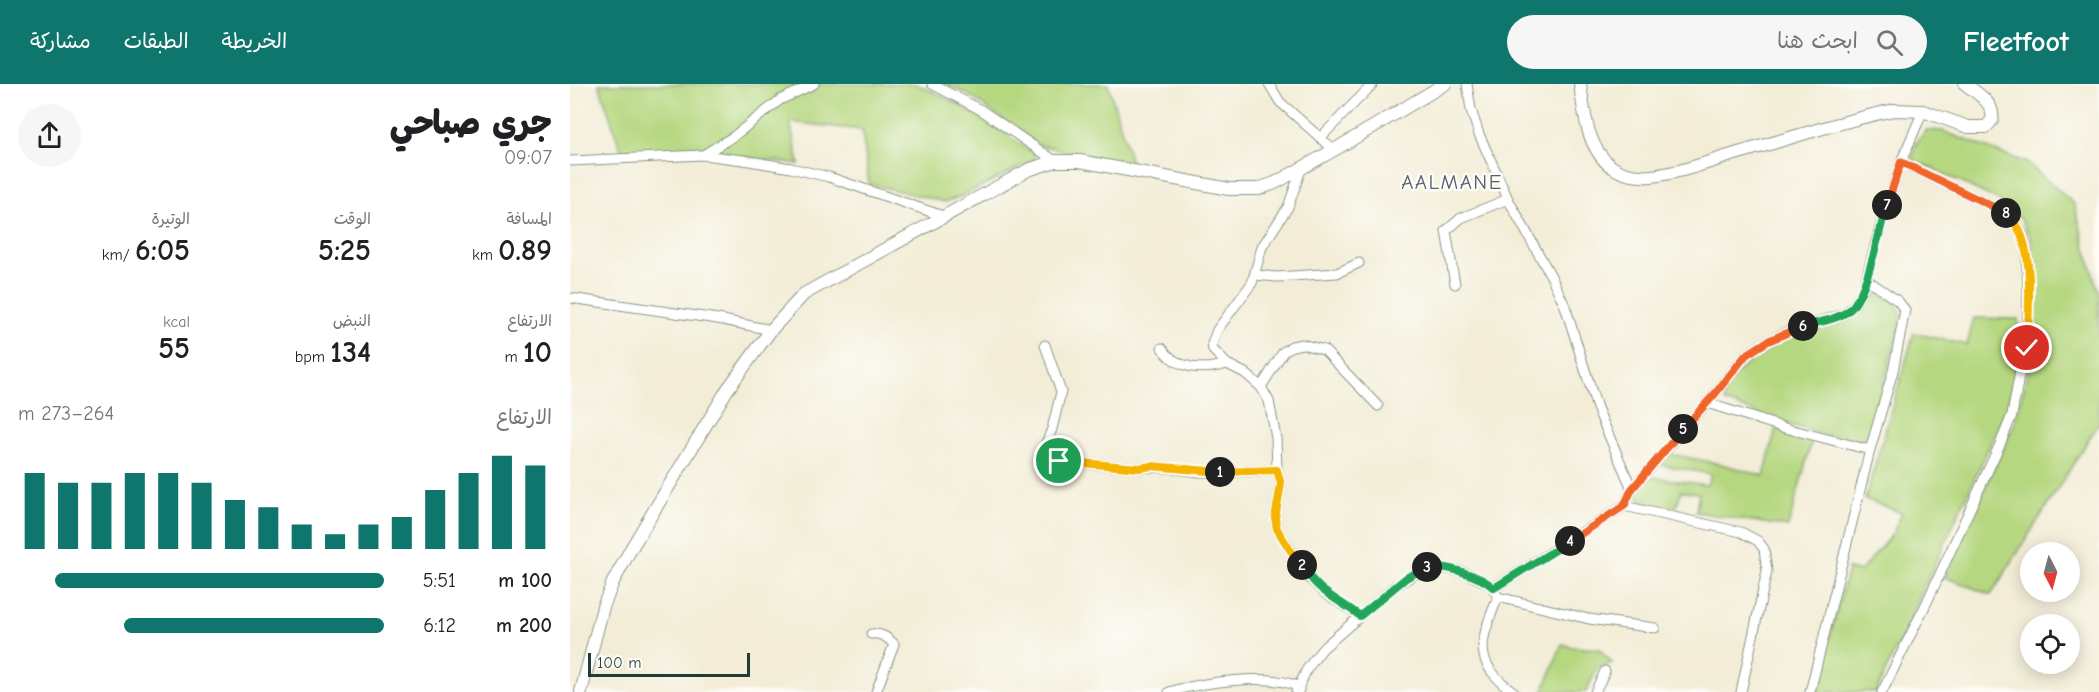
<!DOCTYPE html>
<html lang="ar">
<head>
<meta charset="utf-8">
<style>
  :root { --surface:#fff; --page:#f6f6f6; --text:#202124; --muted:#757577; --accent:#0f766e }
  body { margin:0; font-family:"Comic Neue","Playpen Sans Arabic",sans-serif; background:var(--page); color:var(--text); direction:rtl; height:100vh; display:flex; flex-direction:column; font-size:22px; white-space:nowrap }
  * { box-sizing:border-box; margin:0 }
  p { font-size:20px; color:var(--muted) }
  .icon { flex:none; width:33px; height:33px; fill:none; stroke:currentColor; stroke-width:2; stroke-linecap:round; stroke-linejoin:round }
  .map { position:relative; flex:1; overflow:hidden; direction:ltr }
  .drawer { display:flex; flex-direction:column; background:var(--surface); width:570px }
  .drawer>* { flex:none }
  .needle { width:39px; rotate:174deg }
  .fabs { position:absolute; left:1450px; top:458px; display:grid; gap:12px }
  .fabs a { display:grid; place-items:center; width:60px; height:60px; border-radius:50%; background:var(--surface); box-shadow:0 3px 15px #0003; font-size:30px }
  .scale { position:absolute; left:18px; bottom:15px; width:162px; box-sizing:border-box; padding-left:6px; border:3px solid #1f3d34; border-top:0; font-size:16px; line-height:21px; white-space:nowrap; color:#1f3d34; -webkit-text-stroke:4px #fdfcf7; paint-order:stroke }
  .pin { position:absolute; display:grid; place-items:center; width:51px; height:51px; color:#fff; margin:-26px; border:3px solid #fff; border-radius:50%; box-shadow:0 2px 6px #0007 }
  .km { position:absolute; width:30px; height:30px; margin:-15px; border-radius:50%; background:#222; color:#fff; font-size:16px; line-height:30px; text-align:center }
  .round { display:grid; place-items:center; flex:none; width:63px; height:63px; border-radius:32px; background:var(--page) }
  .head { display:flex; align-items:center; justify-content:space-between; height:102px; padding:0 18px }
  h1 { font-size:33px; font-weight:800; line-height:45px }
  .figures { display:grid; grid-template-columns:repeat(3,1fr); gap:9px; height:102px; padding:6px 18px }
  .figures div { display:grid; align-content:center }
  .figures b { font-size:30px; font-weight:800 }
  .figures small { font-size:16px; font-weight:400 }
  .figures p { font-size:16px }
  .chart { height:168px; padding:12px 18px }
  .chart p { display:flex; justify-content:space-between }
  .chart svg { width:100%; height:108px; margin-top:6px; stroke:var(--accent); stroke-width:6 }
  ul { padding:0 18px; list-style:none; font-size:20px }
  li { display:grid; grid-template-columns:96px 72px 1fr; align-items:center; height:45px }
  li i { height:15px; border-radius:8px; background:var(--accent) }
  header { display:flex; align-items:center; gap:36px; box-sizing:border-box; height:84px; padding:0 30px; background:var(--accent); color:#fff }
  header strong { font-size:28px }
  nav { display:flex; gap:33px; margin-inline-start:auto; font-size:21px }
  .search { width:420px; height:54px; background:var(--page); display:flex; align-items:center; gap:15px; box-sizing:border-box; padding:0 21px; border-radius:33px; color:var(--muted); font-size:22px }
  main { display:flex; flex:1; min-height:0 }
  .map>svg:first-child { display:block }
  .green { fill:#b5d77f; stroke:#6a8a5a; stroke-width:1.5 }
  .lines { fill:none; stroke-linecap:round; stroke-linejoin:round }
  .street-casing { stroke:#899586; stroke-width:11 }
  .secondary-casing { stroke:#899586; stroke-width:14 }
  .street { stroke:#fff; stroke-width:9 }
  .secondary { stroke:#fff; stroke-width:12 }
  .split-1-casing { stroke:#fff; stroke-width:12 }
  .split-2-casing { stroke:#fff; stroke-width:12 }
  .split-3-casing { stroke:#fff; stroke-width:12 }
  .split-4-casing { stroke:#fff; stroke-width:12 }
  .split-5-casing { stroke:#fff; stroke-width:12 }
  .split-6-casing { stroke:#fff; stroke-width:12 }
  .split-7-casing { stroke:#fff; stroke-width:12 }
  .split-8-casing { stroke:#fff; stroke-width:12 }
  .split-9-casing { stroke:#fff; stroke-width:12 }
  .split-1 { stroke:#f5b400; stroke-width:8 }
  .split-2 { stroke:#f5b400; stroke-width:8 }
  .split-3 { stroke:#22a559; stroke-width:8 }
  .split-4 { stroke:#22a559; stroke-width:8 }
  .split-5 { stroke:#f0652b; stroke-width:8 }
  .split-6 { stroke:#f0652b; stroke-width:8 }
  .split-7 { stroke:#22a559; stroke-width:8 }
  .split-8 { stroke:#f0652b; stroke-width:8 }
  .split-9 { stroke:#f5b400; stroke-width:8 }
  .labels { text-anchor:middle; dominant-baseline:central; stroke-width:5; stroke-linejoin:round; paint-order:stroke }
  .quarter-label { font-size:21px; letter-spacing:1.5px; fill:#565d6c; stroke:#fdfcf7 }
</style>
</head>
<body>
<header>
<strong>Fleetfoot</strong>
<div class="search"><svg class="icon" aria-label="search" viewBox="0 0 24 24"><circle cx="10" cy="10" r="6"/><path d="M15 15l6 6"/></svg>ابحث هنا</div>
<nav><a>الخريطة</a><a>الطبقات</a><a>مشاركة</a></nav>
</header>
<main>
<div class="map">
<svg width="1529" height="608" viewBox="0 0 1529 608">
  <rect width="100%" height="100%" fill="#fdfcf7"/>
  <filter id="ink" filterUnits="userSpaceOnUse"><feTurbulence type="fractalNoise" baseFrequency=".0167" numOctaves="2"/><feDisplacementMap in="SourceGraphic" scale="12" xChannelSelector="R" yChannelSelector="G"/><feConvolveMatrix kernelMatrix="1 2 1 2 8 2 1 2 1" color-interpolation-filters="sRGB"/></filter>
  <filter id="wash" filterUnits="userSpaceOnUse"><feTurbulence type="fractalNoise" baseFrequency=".008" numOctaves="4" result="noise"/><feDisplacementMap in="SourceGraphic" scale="24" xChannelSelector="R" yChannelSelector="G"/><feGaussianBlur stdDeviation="1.35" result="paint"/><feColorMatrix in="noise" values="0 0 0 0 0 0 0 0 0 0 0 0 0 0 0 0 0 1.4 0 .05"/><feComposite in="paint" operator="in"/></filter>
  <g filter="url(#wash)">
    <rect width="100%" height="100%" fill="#f3edd7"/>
    <g class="green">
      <path d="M 29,0 L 346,0 C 390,18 427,44 465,70 L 464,76 L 392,112 L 375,118 L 299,100 L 292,46 L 220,38 L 229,80 L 103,65 L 52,69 Z"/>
      <path d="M 375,0 L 538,0 L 561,78 L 507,72 L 484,64 L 469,61 L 397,10 Z"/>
      <path d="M 1356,46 L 1372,47 L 1457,79 L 1504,120 L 1529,211 L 1529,339 L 1421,511 L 1375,493 L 1446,336 L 1463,265 L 1462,157 L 1451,135 L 1430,117 L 1342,75 L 1347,58 Z"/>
      <path d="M 1306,209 C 1318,214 1329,219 1332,232 L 1301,346 C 1298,350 1297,355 1291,356 C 1268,360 1182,327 1155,318 C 1150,290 1201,262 1224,252 C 1242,244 1264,245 1281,234 C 1294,226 1289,214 1306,209 Z"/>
      <path d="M 1404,234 L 1448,235 L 1450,265 L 1438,322 L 1306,608 L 1245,608 L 1278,485 L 1290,488 L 1323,449 L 1332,429 L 1295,415 L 1344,249 L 1397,261 Z"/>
      <path d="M 1206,344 L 1242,356 L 1218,443 L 1126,428 L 1129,409 L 1111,407 L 1106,424 L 1077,422 L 1067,412 L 1067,401 L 1075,392 L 1137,401 L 1141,390 L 1086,380 L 1095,369 L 1151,380 L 1194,392 Z"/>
      <path d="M 992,560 L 1002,563 L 1029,565 L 1042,579 L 1027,585 L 1016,608 L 973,608 Z"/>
    </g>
  </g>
  <g filter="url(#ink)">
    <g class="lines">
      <defs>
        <g id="street">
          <path d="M 362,0 L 411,26 L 485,77"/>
          <path d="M 699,0 L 710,18 L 764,66"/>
          <path d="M 897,0 L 901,26 L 909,50 L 938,115 L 982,194 L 995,222 L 1027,324 L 1062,405"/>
          <path d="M 751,53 L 803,0"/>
          <path d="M 133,71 L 164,52 L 210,16 L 244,0"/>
          <path d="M 0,77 L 133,71 L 173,76 L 221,84 L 259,93 L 373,132"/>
          <path d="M 732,83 L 718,123 L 692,163 L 682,199 L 647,246 L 642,260 L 643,266 L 657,280 L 675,289 L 691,303 L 699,317 L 706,354 L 707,386 L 711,400 L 705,434 L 707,445 L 740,495 L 756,510 L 790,532"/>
          <path d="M 685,191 L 707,193 L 767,189 L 789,179"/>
          <path d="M 885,200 L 876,147 L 891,134 L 938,115"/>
          <path d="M 0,214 L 148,235 L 201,246"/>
          <path d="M 475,261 L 491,308 L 482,345 L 469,376 L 569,384 C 589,381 610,386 630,388 C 656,389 681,387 707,386"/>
          <path d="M 592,264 C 607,286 633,287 657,280"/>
          <path d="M 691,303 L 713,268 L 722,262 L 732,260 L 754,266 L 808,322"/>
          <path d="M 1137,319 L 1215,344 L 1300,366 L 1323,287 L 1335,226 L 1328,217 L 1296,195"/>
          <path d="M 1054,422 L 1171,448 L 1188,457 L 1194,465 L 1197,487 L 1171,608"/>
          <path d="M 924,504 L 1054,422 L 1062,405 L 1144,311 L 1176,271 L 1198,257 L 1221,246 L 1274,230 L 1285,220 L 1293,206 L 1311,140 L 1331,78 L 1353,27"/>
          <path d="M 928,513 L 1019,535 L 1085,544"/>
          <path d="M 301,550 C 311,549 317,553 324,560 L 306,608"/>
          <path d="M 599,608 C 629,599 700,588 729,603 L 729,606"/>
          <path d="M 726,608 L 737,585 L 753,564 L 824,503 L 855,484 L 863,482 L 894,488 L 921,501 L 928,513 C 911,556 900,577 944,608"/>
          <path d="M 1025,608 L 1035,587"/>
          <path d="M 1240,608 L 1300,366"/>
          <path d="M 1312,608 L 1357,518 L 1431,358 L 1442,331 L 1451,282 L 1457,264 L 1458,203 L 1456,165 L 1453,151 L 1444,136 L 1428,125 L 1331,78"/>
        </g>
        <g id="secondary">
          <path d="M 1010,0 C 1014,28 1017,65 1042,83 C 1054,91 1067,93 1081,92 C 1110,89 1138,78 1165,70 C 1218,55 1271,37 1324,26 L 1353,27 L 1398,43 L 1416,43 L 1422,36 C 1425,19 1407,9 1395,0"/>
          <path d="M 11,608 L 33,523 L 43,498 L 62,463 L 157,306 L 201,246 L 234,210 L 458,86 L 485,77 L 510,77 L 659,105 L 688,105 L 705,99 L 764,66 L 875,0"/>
        </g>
      </defs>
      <use href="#street" class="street-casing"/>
      <use href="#secondary" class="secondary-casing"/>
      <use href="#street" class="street"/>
      <use href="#secondary" class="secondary"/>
    </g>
  </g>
  <g class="lines" filter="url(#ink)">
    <defs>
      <path id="split-1" d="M 489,377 L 569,384 L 581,382 L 650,388"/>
      <path id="split-2" d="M 650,388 L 707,386 L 711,400 L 705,434 L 707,445 L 722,469 L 732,481"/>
      <path id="split-3" d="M 732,481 C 748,509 765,513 790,532 L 836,494 L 857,483"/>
      <path id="split-4" d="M 857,483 C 875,481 910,491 924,504 L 1000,457"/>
      <path id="split-5" d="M 1000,457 L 1054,422 L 1062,405 L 1113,345"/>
      <path id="split-6" d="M 1113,345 L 1144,311 L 1176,271 L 1198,257 L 1233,242"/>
      <path id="split-7" d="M 1233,242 C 1248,238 1266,236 1278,227 C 1297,214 1309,145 1317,121"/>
      <path id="split-8" d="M 1317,121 L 1331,78 L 1436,129"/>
      <path id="split-9" d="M 1436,129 C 1468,153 1458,228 1457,264"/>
    </defs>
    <use href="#split-1" class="split-1-casing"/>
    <use href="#split-2" class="split-2-casing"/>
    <use href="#split-3" class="split-3-casing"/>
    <use href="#split-4" class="split-4-casing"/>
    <use href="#split-5" class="split-5-casing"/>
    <use href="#split-6" class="split-6-casing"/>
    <use href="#split-7" class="split-7-casing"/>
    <use href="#split-8" class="split-8-casing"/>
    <use href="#split-9" class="split-9-casing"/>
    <use href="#split-1" class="split-1"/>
    <use href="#split-2" class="split-2"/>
    <use href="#split-3" class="split-3"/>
    <use href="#split-4" class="split-4"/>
    <use href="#split-5" class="split-5"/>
    <use href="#split-6" class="split-6"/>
    <use href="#split-7" class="split-7"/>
    <use href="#split-8" class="split-8"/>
    <use href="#split-9" class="split-9"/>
  </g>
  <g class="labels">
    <g class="quarter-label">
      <text x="882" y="98">AALMANE</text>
    </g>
  </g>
</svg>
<div class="fabs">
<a><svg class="needle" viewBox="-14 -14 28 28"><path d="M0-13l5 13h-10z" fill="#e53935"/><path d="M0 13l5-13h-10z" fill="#757577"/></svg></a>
<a><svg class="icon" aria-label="locate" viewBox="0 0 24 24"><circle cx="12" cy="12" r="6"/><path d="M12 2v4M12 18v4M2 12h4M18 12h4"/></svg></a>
</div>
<div class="scale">100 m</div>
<div class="pin" style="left:489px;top:377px;background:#1e9e55"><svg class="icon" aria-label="arrive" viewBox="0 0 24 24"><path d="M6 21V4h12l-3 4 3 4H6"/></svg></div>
<div class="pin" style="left:1457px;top:264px;background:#d93025"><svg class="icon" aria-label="check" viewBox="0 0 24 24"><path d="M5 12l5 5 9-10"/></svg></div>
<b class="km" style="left:650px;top:388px">1</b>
<b class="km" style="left:732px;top:481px">2</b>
<b class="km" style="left:857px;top:483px">3</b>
<b class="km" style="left:1000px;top:457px">4</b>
<b class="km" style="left:1113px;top:345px">5</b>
<b class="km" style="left:1233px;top:242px">6</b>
<b class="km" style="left:1317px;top:121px">7</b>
<b class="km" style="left:1436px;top:129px">8</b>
</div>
<section class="drawer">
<div class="head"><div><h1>جري صباحي</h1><p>09:07</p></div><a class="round"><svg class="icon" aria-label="share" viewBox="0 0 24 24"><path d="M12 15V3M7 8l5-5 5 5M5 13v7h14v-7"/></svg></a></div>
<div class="figures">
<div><p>المسافة</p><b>0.89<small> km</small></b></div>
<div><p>الوقت</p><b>5:25</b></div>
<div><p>الوتيرة</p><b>6:05<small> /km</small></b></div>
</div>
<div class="figures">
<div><p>الارتفاع</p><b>10<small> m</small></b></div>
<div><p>النبض</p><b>134<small> bpm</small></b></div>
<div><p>kcal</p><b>55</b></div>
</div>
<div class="chart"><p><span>الارتفاع</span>264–273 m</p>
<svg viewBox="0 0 160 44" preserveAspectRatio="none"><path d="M5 44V13M15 44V17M25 44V17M35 44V13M45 44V13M55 44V17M65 44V24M75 44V27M85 44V34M95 44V38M105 44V34M115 44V31M125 44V20M135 44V13M145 44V6M155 44V10"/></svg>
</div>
<ul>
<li><b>100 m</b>5:51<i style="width:90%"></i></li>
<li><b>200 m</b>6:12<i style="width:71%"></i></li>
</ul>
</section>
</main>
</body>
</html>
